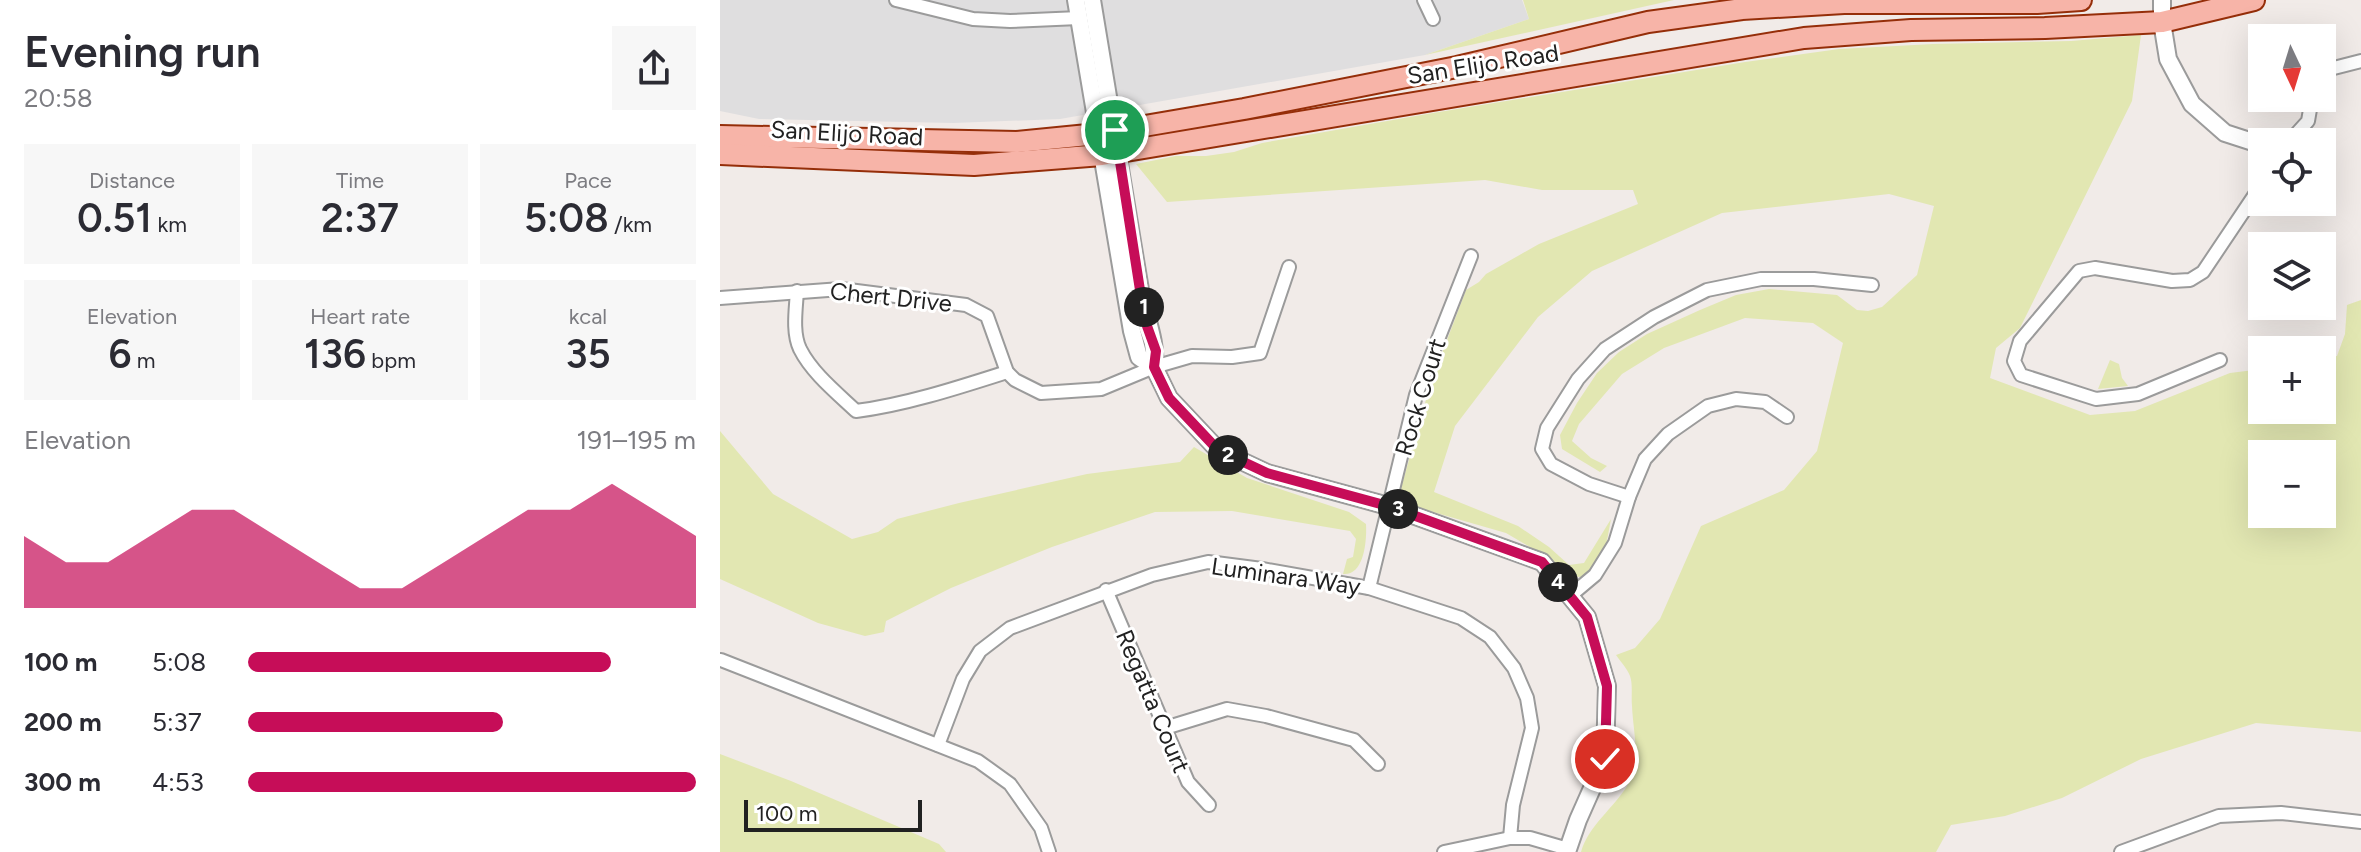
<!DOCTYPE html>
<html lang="en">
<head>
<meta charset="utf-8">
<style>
  :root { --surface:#fff; --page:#f7f7f7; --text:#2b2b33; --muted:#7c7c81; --accent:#c60d58 }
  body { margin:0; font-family:Figtree,sans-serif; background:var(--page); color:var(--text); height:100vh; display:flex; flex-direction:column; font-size:30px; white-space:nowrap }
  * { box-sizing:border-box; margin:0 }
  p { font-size:26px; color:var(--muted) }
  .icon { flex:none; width:44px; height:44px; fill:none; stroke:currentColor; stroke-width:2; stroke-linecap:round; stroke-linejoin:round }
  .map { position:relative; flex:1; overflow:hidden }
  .details { display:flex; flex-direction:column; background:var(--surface); width:720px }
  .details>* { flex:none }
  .needle { width:52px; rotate:176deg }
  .tools { position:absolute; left:1528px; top:24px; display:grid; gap:16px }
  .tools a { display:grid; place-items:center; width:88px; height:88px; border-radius:0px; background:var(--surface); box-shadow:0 8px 32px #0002; font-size:40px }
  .scale { position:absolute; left:24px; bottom:20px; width:178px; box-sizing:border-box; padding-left:8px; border:4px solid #212121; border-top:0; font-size:22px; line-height:28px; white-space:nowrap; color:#212121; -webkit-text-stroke:6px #fff; paint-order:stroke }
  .pin { position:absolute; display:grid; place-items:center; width:68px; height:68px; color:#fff; margin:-34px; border:4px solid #fff; border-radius:50%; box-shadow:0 2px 8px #0007 }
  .km { position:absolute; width:40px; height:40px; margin:-20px; border-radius:50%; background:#222; color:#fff; font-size:22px; line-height:40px; text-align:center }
  .round { display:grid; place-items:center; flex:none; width:84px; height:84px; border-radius:0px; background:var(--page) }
  .summary { display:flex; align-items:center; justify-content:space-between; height:136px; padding:0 24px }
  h1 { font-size:44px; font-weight:600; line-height:60px }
  .stats { display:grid; grid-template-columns:repeat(3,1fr); gap:12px; height:136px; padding:8px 24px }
  .stats div { display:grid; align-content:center; border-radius:0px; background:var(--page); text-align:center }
  .stats b { font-size:40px; font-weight:600 }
  .stats small { font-size:22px; font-weight:400 }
  .stats p { font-size:22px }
  .chart { height:224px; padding:16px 24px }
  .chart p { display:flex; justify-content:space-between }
  .chart svg { width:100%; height:144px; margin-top:8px; fill:var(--accent); opacity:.7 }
  ul { padding:0 24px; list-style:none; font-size:26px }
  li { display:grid; grid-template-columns:128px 96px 1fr; align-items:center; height:60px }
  li i { height:20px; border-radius:10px; background:var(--accent) }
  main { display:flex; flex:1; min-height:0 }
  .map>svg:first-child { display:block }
  .residential { fill:#dfdedf }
  .grass { fill:#e2e7b2; fill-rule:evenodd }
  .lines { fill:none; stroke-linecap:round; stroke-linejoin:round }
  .minor-casing { stroke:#9b9b9b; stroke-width:16 }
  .tertiary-casing { stroke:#9b9b9b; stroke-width:20 }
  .primary-casing { stroke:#952e09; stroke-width:24 }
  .minor { stroke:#fff; stroke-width:12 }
  .tertiary { stroke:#fff; stroke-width:16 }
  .primary { stroke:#f7b4a8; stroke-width:20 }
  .route-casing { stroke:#fff; stroke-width:16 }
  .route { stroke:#c60d58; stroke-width:10 }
  .labels { text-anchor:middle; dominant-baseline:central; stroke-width:6; stroke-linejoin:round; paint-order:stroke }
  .street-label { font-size:24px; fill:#212121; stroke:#fff }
</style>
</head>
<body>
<main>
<section class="details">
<div class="summary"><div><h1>Evening run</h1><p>20:58</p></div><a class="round"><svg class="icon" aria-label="share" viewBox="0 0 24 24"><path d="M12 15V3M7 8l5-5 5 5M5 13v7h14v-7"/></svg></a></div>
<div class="stats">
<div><p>Distance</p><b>0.51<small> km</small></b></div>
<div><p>Time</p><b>2:37</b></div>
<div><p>Pace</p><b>5:08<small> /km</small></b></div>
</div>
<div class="stats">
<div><p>Elevation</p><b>6<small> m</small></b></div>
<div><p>Heart rate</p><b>136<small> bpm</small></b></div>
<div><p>kcal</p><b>35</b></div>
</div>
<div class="chart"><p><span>Elevation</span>191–195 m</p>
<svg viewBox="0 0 160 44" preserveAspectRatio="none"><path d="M0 44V22L10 30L20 30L30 22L40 14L50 14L60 22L70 30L80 38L90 38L100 30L110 22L120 14L130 14L140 6L150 14L160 22V44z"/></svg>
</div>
<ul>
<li><b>100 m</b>5:08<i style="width:81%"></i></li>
<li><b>200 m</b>5:37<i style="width:57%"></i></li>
<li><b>300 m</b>4:53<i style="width:100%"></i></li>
</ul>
</section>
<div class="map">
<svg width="1641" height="852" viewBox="0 0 1641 852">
  <rect width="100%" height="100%" fill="#f1ebe8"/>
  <path class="residential" d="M 0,0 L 802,0 L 809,19 L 705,55 L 340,119 L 233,123 L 39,119 L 0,111 Z"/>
  <g class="grass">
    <path d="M 803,0 L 954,0 L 705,55 L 809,19 Z"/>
    <path d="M 1421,35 L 1412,101 L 1300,328 L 1276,348 L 1270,378 L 1370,415 L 1415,411 L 1510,373 L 1542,369 L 1542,410 L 1602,410 L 1602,359 L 1617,356 L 1625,334 L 1627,305 L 1641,300 L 1641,732 L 1536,723 L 1421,759 L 1342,798 L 1285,816 L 1231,825 L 1216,852 L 861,852 C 869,825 893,809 907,786 C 922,763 913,732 912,706 C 911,697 913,684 910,676 C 907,668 900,661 896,655 L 915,648 L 940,619 L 981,526 L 1064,490 L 1097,451 L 1123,343 L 1093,323 L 1025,318 L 944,348 L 902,374 L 859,424 L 852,441 L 871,458 L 887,466 L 880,472 L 842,449 L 840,435 L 857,403 L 877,373 L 899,352 L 927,334 L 980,310 L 1016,295 L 1049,289 L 1117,295 L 1137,310 L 1148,311 L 1162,307 L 1197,275 L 1214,206 L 1169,194 L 1002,213 L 872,271 L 818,317 L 735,426 L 714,492 L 798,526 L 829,547 L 849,565 L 864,563 L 891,519 L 886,546 L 869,571 L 861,577 L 848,576 L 810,547 L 786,533 L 692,506 L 684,500 L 681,488 L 711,382 L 746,290 L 759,282 L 766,274 L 819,244 L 918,204 L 913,190 L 822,190 L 765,180 L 447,202 L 416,164 L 456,156 L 486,156 L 514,152 L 542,143 L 713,113 L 1025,62 L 1119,49 L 1213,44 L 1351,41 ZM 1542,454 L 1602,454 L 1602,514 L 1542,514 Z"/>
    <path d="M 1390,360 L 1399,364 L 1402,378 L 1408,386 L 1378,389 Z"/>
    <path d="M 0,431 L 53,494 L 132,539 L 158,532 L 177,519 L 239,503 L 367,474 L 460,462 L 474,447 L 527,478 L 629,512 L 646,524 C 647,541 644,576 623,574 L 627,559 L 633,557 L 636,539 L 630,531 L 512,511 L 435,512 L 332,547 L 231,588 L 166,621 L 164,632 L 145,636 L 98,623 L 0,579 Z"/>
    <path d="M 0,754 L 71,781 L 219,844 L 226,852 L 0,852 Z"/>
  </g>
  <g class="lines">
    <defs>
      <g id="minor">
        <path d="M 176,0 L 253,19 L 290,21 L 359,18"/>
        <path d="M 704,0 L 713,19"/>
        <path d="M 1602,71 L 1641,61"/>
        <path d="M 1569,142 L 1588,121 L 1592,98"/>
        <path d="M 77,291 C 76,309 72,332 80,349 C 92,373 117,393 136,411 C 185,405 240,387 287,372"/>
        <path d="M 0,298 L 121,289 L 246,305 L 267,316 L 287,372 L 295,380 L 321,393 L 381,389 L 434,367 L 472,356 L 512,357 L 540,353 L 569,267"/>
        <path d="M 1500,360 L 1418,394 L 1376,399 L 1301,375 L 1294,361 L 1300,341 L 1359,271 L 1375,268 L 1452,281 L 1470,280 L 1483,272 L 1542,184"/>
        <path d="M 909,497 L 869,484 L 831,464 L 822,449 L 827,428 L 858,379 L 885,349 L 934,317 L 987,290 L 1041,279 L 1094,279 L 1152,285"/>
        <path d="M 649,588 L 696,395 L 751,256"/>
        <path d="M 386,590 L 468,782 L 489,805"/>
        <path d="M 850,596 L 875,575 L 895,543 L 909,497 L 925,459 L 948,434 L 988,406 L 1016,399 L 1045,402 L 1067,417"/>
        <path d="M 1,660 L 258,761 L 290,784 L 321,828 L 329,852"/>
        <path d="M 445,728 L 507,709 L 546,716 L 634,740 L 658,764"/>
        <path d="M 218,745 L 243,679 L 260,651 L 290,628 L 432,575 L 488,562 L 542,569 L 649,588 L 741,618 L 770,637 L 794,668 L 807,698 L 812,728 L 793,805 L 790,838"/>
        <path d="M 724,852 L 790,838 L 810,838 L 848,849"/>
        <path d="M 1401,852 L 1499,816 L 1561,813 L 1641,822"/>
      </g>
      <g id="tertiary">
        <path d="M 356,0 L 412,331 L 419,357 L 434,367 L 449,398 L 498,450 L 547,473 L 668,506 L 822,562 L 867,617 L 887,686 L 885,759 L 858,820 L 847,852"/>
        <path d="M 372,0 L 420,290 C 425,315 437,343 434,367"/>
        <path d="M 1442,0 L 1442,22 L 1448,59 L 1472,104 L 1505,133 L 1542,145"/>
      </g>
      <g id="primary">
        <path d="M 0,136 L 297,142 L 378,134 L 524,109 L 737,67 L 928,22 L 1022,9 L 1124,3 L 1317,3 L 1361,0"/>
        <path d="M 0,154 L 254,165 L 382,155 L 1084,38 L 1191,30 L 1325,28 L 1442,22 L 1534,0"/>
      </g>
    </defs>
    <use href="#minor" class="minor-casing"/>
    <use href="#tertiary" class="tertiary-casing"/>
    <use href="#primary" class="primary-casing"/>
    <use href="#minor" class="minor"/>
    <use href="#tertiary" class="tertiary"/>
    <use href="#primary" class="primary"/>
  </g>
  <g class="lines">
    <defs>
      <path id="route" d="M 395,130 L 420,290 L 427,326 L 436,351 L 434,367 L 449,398 L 498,450 L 547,473 L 668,506 L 822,562 L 867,617 L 887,686 L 885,759"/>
    </defs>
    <use href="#route" class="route-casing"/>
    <use href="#route" class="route"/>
  </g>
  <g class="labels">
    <g class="street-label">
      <text transform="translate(763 64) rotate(-9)">San Elijo Road</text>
      <text transform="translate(127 133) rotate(3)">San Elijo Road</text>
      <text transform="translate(171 297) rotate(6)">Chert Drive</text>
      <text transform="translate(700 397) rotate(-73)">Rock Court</text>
      <text transform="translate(566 576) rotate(8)">Luminara Way</text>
      <text transform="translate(433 701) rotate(67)">Regatta Court</text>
    </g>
  </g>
</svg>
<div class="tools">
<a><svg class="needle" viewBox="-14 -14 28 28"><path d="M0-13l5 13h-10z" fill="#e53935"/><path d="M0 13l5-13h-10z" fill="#7c7c81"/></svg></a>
<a><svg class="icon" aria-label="locate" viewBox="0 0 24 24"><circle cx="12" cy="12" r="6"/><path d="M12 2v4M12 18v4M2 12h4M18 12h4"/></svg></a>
<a><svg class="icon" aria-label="layers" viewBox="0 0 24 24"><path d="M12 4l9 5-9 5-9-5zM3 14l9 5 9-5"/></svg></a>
<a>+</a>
<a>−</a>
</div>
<div class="scale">100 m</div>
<div class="pin" style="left:395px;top:130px;background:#1e9e55"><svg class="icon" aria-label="arrive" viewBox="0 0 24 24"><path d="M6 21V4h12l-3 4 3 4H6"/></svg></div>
<div class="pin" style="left:885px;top:759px;background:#d93025"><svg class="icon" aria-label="check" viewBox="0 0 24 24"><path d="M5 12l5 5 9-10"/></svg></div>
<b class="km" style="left:424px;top:307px">1</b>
<b class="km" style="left:508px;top:455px">2</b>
<b class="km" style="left:678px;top:509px">3</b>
<b class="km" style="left:838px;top:582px">4</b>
</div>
</main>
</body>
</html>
